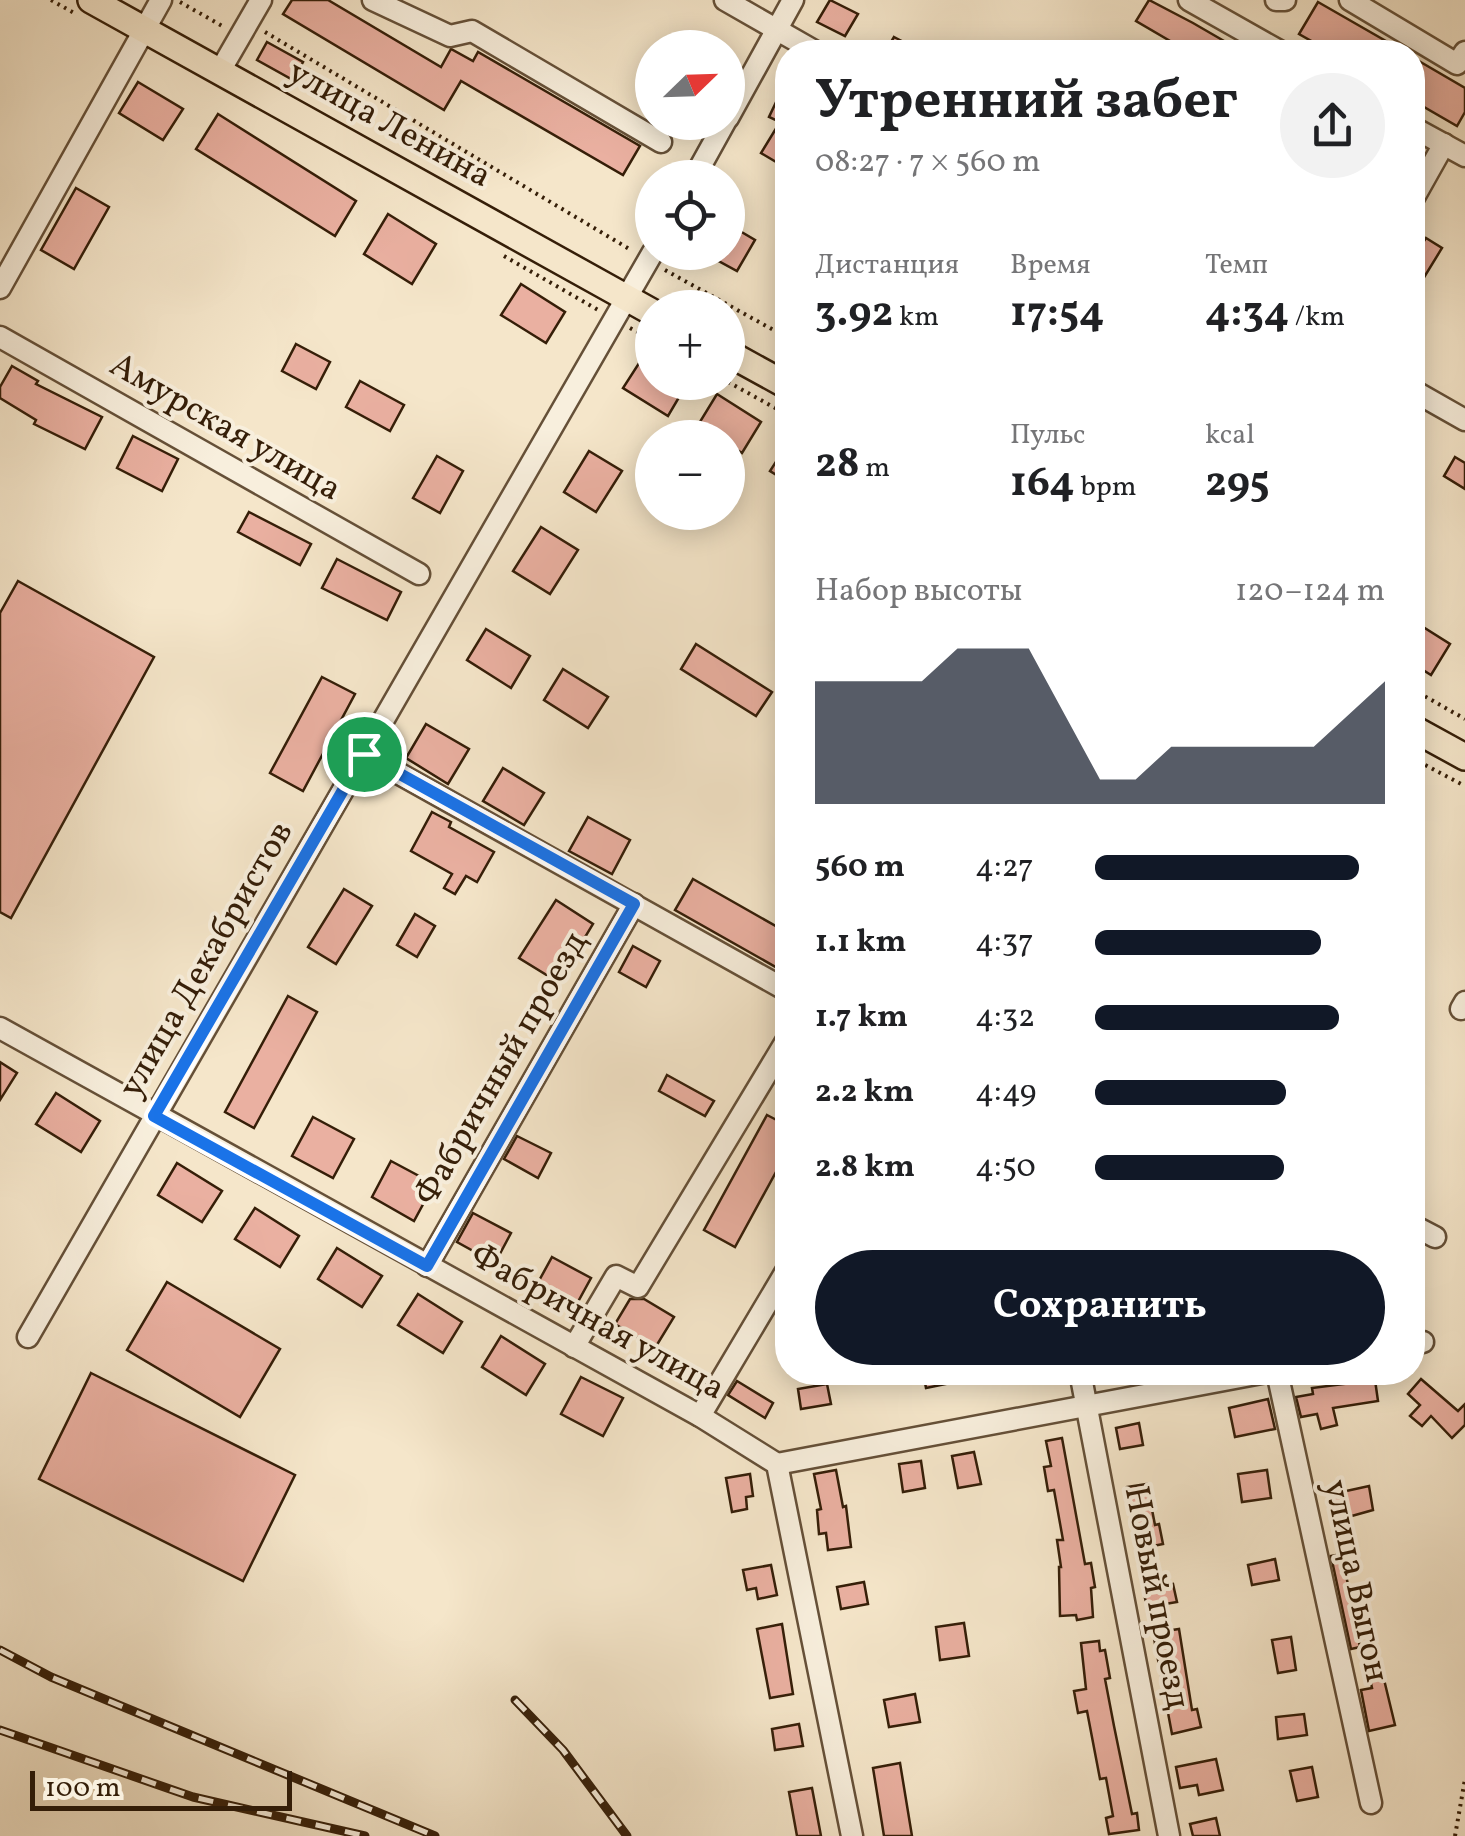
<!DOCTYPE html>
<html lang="ru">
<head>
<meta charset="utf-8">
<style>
  :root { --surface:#fff; --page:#f2f2f2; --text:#202124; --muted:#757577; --accent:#111827 }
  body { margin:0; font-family:Vollkorn,serif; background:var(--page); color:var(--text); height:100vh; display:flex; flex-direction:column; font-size:38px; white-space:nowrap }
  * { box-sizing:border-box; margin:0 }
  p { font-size:32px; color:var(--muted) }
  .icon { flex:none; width:55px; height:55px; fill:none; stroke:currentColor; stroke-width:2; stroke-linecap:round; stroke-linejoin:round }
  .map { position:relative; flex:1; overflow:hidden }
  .drawer { position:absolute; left:775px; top:40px; width:650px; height:1345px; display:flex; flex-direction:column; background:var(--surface); border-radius:40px; box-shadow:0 5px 25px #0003 }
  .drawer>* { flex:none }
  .needle { width:65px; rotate:67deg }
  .controls { position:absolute; left:635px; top:30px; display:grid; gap:20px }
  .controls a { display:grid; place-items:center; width:110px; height:110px; border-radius:50%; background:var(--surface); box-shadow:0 5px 25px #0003; font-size:50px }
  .scale { position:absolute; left:30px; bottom:25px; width:262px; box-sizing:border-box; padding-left:10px; border:5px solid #351e08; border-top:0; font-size:28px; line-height:35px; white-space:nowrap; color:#351e08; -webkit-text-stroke:8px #f8efdd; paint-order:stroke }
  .pin { position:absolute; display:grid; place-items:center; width:85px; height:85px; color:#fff; margin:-42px; border:5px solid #fff; border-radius:50%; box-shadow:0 2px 10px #0007 }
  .round { display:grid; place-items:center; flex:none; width:105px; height:105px; border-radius:52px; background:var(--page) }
  .headline { display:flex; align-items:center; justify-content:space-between; height:170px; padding:0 40px }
  h1 { font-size:55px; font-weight:700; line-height:75px }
  .stats { display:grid; grid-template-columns:repeat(3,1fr); gap:15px; height:170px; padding:10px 40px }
  .stats div { display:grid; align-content:center }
  .stats b { font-size:42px; font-weight:700 }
  .stats small { font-size:28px; font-weight:400 }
  .stats p { font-size:28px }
  .chart { height:280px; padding:20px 40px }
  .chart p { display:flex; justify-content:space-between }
  .chart svg { width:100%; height:180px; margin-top:10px; fill:var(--accent); opacity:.7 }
  .cta { display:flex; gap:20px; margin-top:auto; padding:20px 40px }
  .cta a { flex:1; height:115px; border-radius:60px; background:var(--accent); color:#fff; font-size:40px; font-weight:700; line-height:115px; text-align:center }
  ul { padding:0 40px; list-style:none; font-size:32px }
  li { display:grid; grid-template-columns:160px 120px 1fr; align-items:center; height:75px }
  li i { height:25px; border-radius:12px; background:var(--accent) }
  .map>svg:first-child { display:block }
  .building { fill:#eab0a1; stroke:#351e08; stroke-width:2.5 }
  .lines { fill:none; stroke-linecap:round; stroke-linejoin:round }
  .minor-casing { stroke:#655038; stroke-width:25 }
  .major-casing { stroke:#351e08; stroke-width:30 }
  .path { stroke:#351e08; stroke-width:4; stroke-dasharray:2.5 5; stroke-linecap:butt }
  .minor { stroke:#f8efdd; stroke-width:20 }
  .major { stroke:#f5e6ca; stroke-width:25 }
  .rail-casing { stroke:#351e08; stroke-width:9 }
  .rail { stroke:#f8efdd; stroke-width:5; stroke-dasharray:15; stroke-linecap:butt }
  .route-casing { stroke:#fff; stroke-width:20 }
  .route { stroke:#1a73e8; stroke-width:12 }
  .labels { text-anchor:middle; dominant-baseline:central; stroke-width:8; stroke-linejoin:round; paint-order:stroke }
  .street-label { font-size:35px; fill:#351e08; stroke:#f8efdd }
</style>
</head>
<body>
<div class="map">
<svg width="1465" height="1836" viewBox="0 0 1465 1836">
  <rect width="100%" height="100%" fill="#f5e6ca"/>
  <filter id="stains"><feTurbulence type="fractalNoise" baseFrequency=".002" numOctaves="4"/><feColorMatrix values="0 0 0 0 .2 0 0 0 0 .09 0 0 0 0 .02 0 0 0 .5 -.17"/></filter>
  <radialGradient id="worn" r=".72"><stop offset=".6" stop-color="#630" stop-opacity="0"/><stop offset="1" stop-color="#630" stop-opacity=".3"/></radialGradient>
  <g class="building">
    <path d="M 292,0 L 328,0 L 441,67 L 451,49 L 473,61 L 478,52 L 640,146 L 623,175 L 461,81 L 444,110 L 283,14 Z"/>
    <path d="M 830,0 L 858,14 L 845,36 L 817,22 Z"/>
    <path d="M 1149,0 L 1193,23 L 1243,52 L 1189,52 L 1136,21 Z"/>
    <path d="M 1318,2 L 1405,52 L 1331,52 L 1299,34 Z"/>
    <path d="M 894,37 L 923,52 L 885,52 Z"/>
    <path d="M 267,42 L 303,62 L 293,80 L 257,60 Z"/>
    <path d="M 1412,57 L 1465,88 L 1465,112 L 1457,126 L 1412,100 Z"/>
    <path d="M 138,82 L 183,109 L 163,140 L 119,113 Z"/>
    <path d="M 778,98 L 788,104 L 788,169 L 761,153 L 780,122 L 769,117 Z"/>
    <path d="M 218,114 L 356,201 L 335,236 L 196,149 Z"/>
    <path d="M 76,188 L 109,207 L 74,269 L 41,250 Z"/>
    <path d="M 388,214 L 436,244 L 412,284 L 364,254 Z"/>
    <path d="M 728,224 L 755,240 L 737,271 L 702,252 L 728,252 Z"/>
    <path d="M 1426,238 L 1442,248 L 1412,297 L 1412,259 Z"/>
    <path d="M 521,284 L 565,312 L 546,343 L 501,315 Z"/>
    <path d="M 296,344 L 330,362 L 316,389 L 282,371 Z"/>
    <path d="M 643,357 L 652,363 L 652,382 L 688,382 L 668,416 L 623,388 Z"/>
    <path d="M 12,366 L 38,381 L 36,384 L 102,417 L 85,449 L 34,424 L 36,420 L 0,398 L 0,387 Z"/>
    <path d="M 360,381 L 404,405 L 390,431 L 346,407 Z"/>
    <path d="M 717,394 L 761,422 L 742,453 L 728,444 L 728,438 L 718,438 L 698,425 Z"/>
    <path d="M 133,436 L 178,459 L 162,491 L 117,468 Z"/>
    <path d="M 788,443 L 788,482 L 770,471 Z"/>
    <path d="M 589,451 L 622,471 L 596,512 L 564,492 Z"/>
    <path d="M 437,456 L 463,471 L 440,513 L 413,498 Z"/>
    <path d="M 1455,457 L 1465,463 L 1465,489 L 1444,476 Z"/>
    <path d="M 249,512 L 311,544 L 300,565 L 238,532 Z"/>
    <path d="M 541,527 L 578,550 L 550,594 L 513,571 Z"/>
    <path d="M 337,559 L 401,592 L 387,620 L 322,588 Z"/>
    <path d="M 18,581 L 154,657 L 11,918 L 0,912 L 0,613 Z"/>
    <path d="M 1412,620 L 1450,644 L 1431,675 L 1412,663 Z"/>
    <path d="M 486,629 L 530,656 L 511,688 L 467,660 Z"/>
    <path d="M 696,644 L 772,692 L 756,716 L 681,669 Z"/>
    <path d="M 563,669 L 608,697 L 588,728 L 544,700 Z"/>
    <path d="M 322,677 L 355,694 L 303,791 L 270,773 Z"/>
    <path d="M 426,724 L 469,749 L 448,784 L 406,758 Z"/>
    <path d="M 503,768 L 544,793 L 524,825 L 483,801 Z"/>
    <path d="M 432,812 L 451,822 L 449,827 L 494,852 L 477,882 L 466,876 L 455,894 L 444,888 L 452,874 L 411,851 Z"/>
    <path d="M 588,817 L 630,840 L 612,874 L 569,851 Z"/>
    <path d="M 693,879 L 788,933 L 788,974 L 675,910 Z"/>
    <path d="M 344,889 L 372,906 L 336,964 L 308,947 Z"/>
    <path d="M 556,900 L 593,924 L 558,982 L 519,958 Z"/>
    <path d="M 415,914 L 435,926 L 417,957 L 397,945 Z"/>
    <path d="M 633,946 L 660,961 L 646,987 L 619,972 Z"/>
    <path d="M 288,996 L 317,1012 L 254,1128 L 225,1112 Z"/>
    <path d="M 0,1062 L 17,1073 L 0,1100 Z"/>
    <path d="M 667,1075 L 714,1101 L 705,1116 L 659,1091 Z"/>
    <path d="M 56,1093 L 100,1121 L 81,1152 L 36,1124 Z"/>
    <path d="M 767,1115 L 788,1126 L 788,1150 L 735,1247 L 704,1230 Z"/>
    <path d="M 313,1117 L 354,1139 L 333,1178 L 292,1156 Z"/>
    <path d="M 517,1136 L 551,1153 L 538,1178 L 504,1159 Z"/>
    <path d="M 391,1161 L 434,1184 L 414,1221 L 372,1197 Z"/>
    <path d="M 177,1163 L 222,1191 L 202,1222 L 158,1195 Z"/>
    <path d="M 255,1208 L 299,1236 L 280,1267 L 235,1239 Z"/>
    <path d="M 473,1213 L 511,1233 L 495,1263 L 457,1242 Z"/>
    <path d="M 337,1248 L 382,1276 L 362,1307 L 318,1279 Z"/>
    <path d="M 552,1257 L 591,1278 L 574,1309 L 535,1288 Z"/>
    <path d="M 167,1282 L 280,1349 L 240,1417 L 127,1350 Z"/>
    <path d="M 418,1294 L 462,1322 L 443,1353 L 398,1325 Z"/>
    <path d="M 630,1299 L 644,1299 L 674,1317 L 655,1348 L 615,1324 Z"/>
    <path d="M 501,1336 L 545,1364 L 526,1395 L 482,1367 Z"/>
    <path d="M 923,1372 L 969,1372 L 970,1379 L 926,1388 Z"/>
    <path d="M 91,1373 L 295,1475 L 243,1581 L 39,1479 Z"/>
    <path d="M 581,1377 L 623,1398 L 603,1436 L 561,1414 Z"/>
    <path d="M 1421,1379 L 1458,1411 L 1465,1404 L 1465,1425 L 1452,1438 L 1431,1416 L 1422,1426 L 1410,1416 L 1420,1405 L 1408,1394 Z"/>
    <path d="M 1375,1380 L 1378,1401 L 1333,1408 L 1337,1425 L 1321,1429 L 1317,1414 L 1301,1417 L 1296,1397 L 1313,1394 L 1312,1388 Z"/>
    <path d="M 737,1381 L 773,1403 L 765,1418 L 728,1395 Z"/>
    <path d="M 827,1384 L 831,1404 L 801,1409 L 798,1389 Z"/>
    <path d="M 1268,1399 L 1275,1429 L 1235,1437 L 1229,1408 Z"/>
    <path d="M 1139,1423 L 1143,1445 L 1120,1449 L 1116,1428 Z"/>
    <path d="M 1062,1438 L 1085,1564 L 1091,1563 L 1095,1587 L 1091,1588 L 1093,1617 L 1077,1620 L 1076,1615 L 1060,1616 L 1059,1567 L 1061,1567 L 1057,1540 L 1063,1540 L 1054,1490 L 1048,1491 L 1044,1467 L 1051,1466 L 1046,1441 Z"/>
    <path d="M 974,1452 L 981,1484 L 958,1488 L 952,1456 Z"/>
    <path d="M 921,1461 L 925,1488 L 903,1492 L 899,1464 Z"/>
    <path d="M 836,1470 L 843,1507 L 846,1506 L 851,1547 L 828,1550 L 826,1533 L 819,1534 L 817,1510 L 821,1509 L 814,1474 Z"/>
    <path d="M 1267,1470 L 1271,1498 L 1242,1502 L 1238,1474 Z"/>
    <path d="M 750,1474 L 753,1496 L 746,1497 L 747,1509 L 732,1512 L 726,1478 Z"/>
    <path d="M 1147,1484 L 1155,1525 L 1159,1524 L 1163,1544 L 1138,1549 L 1127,1487 Z"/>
    <path d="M 1369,1486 L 1373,1510 L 1334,1521 L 1328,1495 Z"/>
    <path d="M 1342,1554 L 1360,1647 L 1351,1649 L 1331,1556 Z"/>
    <path d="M 1275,1559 L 1279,1580 L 1252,1585 L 1248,1565 Z"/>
    <path d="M 771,1565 L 777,1595 L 758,1599 L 756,1588 L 747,1590 L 743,1570 Z"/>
    <path d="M 864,1582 L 868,1604 L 841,1609 L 837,1587 Z"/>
    <path d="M 1173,1584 L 1177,1602 L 1147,1607 L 1143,1589 Z"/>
    <path d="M 964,1623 L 969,1656 L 940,1660 L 936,1627 Z"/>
    <path d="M 782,1624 L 793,1694 L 770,1698 L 757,1629 Z"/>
    <path d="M 1179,1629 L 1192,1710 L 1197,1709 L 1201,1727 L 1172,1734 L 1153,1633 Z"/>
    <path d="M 1291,1637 L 1296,1670 L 1278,1673 L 1272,1640 Z"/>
    <path d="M 1099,1641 L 1100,1651 L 1105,1650 L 1110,1678 L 1105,1679 L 1114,1726 L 1132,1814 L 1137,1813 L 1139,1830 L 1109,1834 L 1106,1818 L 1113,1816 L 1106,1778 L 1100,1779 L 1087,1711 L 1078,1713 L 1074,1691 L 1086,1689 L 1081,1643 Z"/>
    <path d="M 1381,1667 L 1395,1725 L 1369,1731 L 1361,1690 L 1372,1688 L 1368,1670 Z"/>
    <path d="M 915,1694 L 920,1722 L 889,1727 L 884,1700 Z"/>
    <path d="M 1304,1714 L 1307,1735 L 1278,1739 L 1276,1717 Z"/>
    <path d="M 799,1724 L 803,1746 L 775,1750 L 772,1729 Z"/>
    <path d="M 1216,1759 L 1223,1790 L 1199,1795 L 1197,1785 L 1180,1788 L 1176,1767 Z"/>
    <path d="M 900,1763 L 912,1836 L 884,1836 L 873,1768 Z"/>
    <path d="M 1312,1767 L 1318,1797 L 1297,1801 L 1290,1771 Z"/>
    <path d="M 812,1788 L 821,1836 L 797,1836 L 789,1792 Z"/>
    <path d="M 1216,1818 L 1220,1836 L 1193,1836 L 1190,1824 Z"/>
  </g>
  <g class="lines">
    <defs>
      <g id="minor">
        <path d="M 373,0 L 450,36 L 472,31 L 661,142"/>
        <path d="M 725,0 L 816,52"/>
        <path d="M 1189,0 L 1281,52"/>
        <path d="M 1276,0 L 1285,0"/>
        <path d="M 1350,0 L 1457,64 L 1465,52"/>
        <path d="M 220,71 L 261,0"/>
        <path d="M 728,118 L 793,0"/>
        <path d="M 1412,127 L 1465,156"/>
        <path d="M 694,178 L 725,122"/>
        <path d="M 1412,201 L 1444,144"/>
        <path d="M 0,288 L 161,0"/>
        <path d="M 0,337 L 419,574"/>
        <path d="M 1412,390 L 1465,420"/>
        <path d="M 364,754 L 788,991"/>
        <path d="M 1461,1009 L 1465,1002"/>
        <path d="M 0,1028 L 700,1416 L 777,1464 L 852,1836"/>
        <path d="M 1412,1225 L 1435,1237"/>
        <path d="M 427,1266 L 634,904"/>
        <path d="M 28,1337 L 653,252"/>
        <path d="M 1412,1344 L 1423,1342"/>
        <path d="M 574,1347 L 616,1276 L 638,1287 L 788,1038"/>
        <path d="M 1080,1372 L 1169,1836"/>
        <path d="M 1277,1372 L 1371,1803"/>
        <path d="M 700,1416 L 788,1268"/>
        <path d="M 777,1464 L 1267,1372"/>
      </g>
      <g id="major">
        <path d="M 91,0 L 652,312"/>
        <path d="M 728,353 L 788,386"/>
        <path d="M 1412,728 L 1465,757"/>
      </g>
    </defs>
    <use href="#minor" class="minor-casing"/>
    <use href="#major" class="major-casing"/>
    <g class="path">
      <path d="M 51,0 L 74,13"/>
      <path d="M 180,2 L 224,27"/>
      <path d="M 265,32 L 631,250"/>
      <path d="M 504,256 L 600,311"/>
      <path d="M 665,270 L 788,338"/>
      <path d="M 630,328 L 652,340"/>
      <path d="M 728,382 L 788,415"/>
      <path d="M 1412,689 L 1465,719"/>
      <path d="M 1412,758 L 1465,786"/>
      <path d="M 1455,1836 L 1465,1779"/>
    </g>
    <use href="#minor" class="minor"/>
    <use href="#major" class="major"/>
    <defs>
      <g id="rail">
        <path d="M 0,1650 L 51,1677 L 435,1836"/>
        <path d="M 515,1700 L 563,1750 L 627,1836"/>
        <path d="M 0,1730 L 193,1797 L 365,1836"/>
      </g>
    </defs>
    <use href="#rail" class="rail-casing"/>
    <use href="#rail" class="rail"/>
  </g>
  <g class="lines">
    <defs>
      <path id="route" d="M 364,754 L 634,904 L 427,1266 L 154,1116 Z"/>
    </defs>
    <use href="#route" class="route-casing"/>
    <use href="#route" class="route"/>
  </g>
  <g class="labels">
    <g class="street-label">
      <text transform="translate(389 125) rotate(29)">улица Ленина</text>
      <text transform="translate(225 428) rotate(30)">Амурская улица</text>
      <text transform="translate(207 960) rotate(-60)">улица Декабристов</text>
      <text transform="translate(502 1069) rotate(-60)">Фабричный проезд</text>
      <text transform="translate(597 1323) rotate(29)">Фабричная улица</text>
      <text transform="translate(1355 1581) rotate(78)">улица Выгон</text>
      <text transform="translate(1156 1598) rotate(79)">Новый проезд</text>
    </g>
  </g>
  <rect width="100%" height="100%" filter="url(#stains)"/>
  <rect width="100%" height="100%" fill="url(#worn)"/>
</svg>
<div class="controls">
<a><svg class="needle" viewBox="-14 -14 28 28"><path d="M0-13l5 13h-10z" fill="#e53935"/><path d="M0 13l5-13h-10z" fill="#757577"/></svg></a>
<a><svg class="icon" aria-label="locate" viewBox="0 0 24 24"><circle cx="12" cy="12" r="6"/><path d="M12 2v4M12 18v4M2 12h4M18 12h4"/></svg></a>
<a>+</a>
<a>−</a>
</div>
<div class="scale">100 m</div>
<div class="pin" style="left:364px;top:754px;background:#1e9e55"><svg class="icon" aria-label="arrive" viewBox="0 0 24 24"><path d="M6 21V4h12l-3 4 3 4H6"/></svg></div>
<section class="drawer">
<div class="headline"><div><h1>Утренний забег</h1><p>08:27 · 7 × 560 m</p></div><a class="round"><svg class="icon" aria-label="share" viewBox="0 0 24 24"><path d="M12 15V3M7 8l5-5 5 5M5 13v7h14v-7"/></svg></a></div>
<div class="stats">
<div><p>Дистанция</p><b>3.92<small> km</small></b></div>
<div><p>Время</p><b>17:54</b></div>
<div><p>Темп</p><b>4:34<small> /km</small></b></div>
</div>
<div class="stats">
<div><b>28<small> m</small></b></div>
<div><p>Пульс</p><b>164<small> bpm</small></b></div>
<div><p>kcal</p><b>295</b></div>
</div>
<div class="chart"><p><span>Набор высоты</span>120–124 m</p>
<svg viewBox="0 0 160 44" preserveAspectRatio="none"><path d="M0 44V14L10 14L20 14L30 14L40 6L50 6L60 6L70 22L80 38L90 38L100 30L110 30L120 30L130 30L140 30L150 22L160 14V44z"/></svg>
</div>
<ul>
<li><b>560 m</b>4:27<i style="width:91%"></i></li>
<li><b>1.1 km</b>4:37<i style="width:78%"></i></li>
<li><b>1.7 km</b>4:32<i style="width:84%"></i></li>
<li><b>2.2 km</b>4:49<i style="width:66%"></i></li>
<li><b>2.8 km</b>4:50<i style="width:65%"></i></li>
</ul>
<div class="cta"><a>Сохранить</a></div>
</section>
</div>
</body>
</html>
